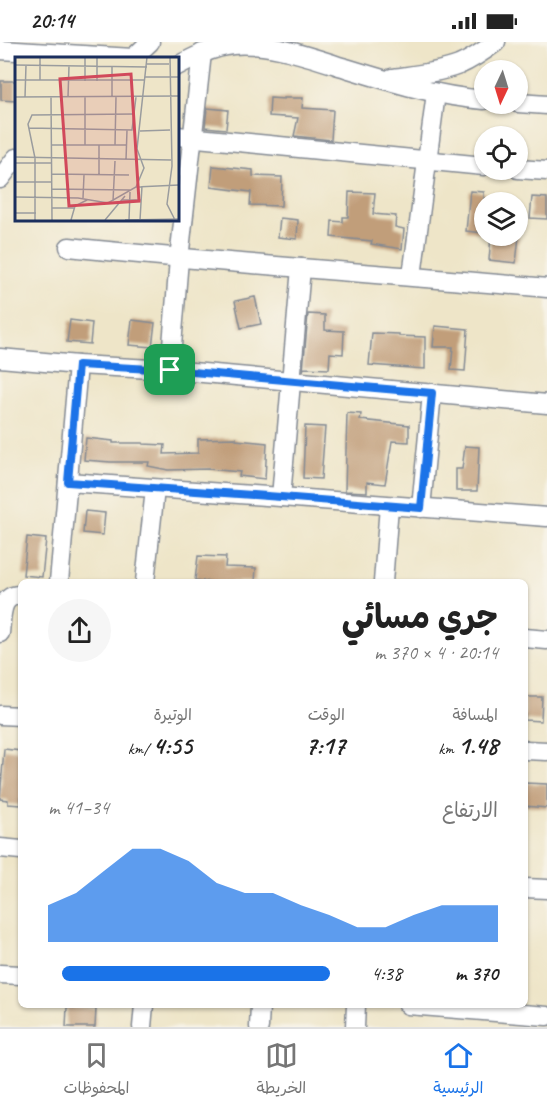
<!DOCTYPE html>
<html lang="ar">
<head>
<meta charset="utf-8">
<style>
  :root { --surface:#fff; --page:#f6f6f6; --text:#222; --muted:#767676; --line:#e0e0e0; --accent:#1a73e8 }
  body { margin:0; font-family:Caveat,"Playpen Sans Arabic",sans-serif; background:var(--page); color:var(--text); direction:rtl; height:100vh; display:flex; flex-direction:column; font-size:22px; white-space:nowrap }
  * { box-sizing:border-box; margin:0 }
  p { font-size:20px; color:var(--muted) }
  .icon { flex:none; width:33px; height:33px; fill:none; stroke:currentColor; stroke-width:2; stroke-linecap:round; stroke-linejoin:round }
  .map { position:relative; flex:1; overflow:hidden; direction:ltr }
  .side { position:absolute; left:18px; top:537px; width:510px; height:429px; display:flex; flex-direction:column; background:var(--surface); border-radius:9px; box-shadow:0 2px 4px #0004; direction:rtl }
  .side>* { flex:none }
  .needle { width:39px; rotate:184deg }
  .tools { position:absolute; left:474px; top:18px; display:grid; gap:12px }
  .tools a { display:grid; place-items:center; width:54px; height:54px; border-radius:50%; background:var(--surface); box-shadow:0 2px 4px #0004; font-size:30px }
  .pin { position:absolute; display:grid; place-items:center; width:51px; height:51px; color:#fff; margin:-26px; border-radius:12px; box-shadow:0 3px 9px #0006 }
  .round { display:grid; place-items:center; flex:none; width:63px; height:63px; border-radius:32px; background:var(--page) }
  .head { display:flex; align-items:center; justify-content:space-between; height:102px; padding:0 30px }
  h1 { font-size:33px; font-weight:700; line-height:45px }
  .figures { display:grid; grid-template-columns:repeat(3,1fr); gap:9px; height:102px; padding:6px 30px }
  .figures div { display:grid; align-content:center }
  .figures b { font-size:26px; font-weight:700 }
  .figures small { font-size:16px; font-weight:400 }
  .figures p { font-size:16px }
  .chart { height:168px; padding:12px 30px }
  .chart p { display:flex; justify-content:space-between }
  .chart svg { width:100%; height:108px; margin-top:6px; fill:var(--accent); opacity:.7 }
  ul { padding:0 30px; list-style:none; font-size:20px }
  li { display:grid; grid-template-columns:96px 72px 1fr; align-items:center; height:45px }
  li i { height:15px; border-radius:8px; background:var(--accent) }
  .status { display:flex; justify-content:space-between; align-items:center; height:42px; padding:0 30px; background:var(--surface); direction:ltr }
  .status svg { height:16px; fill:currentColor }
  .tabs { display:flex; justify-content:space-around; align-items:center; height:84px; border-top:2px solid var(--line); background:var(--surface); font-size:16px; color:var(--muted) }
  .tabs a { display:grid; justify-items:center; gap:3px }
  .tabs .active { color:var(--accent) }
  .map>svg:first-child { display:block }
  .building { fill:#c19e7a }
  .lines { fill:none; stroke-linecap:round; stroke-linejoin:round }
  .minor-casing { stroke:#848a93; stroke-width:21 }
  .minor { stroke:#fff; stroke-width:18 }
  .route-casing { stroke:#fff; stroke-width:12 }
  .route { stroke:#1a73e8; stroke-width:8 }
  .inset-road { fill:none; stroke:#9a9c9e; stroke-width:1.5 }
  .view { fill:#d1495b; fill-opacity:0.15; stroke:#d1495b; stroke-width:3 }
  .inset-edge { fill:none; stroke:#1b2f5e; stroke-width:3 }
</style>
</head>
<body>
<div class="status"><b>20:14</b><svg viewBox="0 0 49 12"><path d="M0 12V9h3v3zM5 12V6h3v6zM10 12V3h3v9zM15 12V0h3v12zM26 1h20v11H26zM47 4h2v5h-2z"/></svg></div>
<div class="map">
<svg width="547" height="985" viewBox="0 0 547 985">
  <rect width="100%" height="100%" fill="#f7f3e8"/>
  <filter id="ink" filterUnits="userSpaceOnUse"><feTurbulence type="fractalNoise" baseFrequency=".0167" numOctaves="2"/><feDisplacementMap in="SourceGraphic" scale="12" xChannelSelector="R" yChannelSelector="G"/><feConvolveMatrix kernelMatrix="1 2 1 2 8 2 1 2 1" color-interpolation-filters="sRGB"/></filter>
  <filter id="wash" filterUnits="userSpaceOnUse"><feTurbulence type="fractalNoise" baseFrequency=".008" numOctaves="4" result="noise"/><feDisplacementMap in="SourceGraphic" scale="24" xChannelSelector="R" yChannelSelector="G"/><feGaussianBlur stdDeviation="1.35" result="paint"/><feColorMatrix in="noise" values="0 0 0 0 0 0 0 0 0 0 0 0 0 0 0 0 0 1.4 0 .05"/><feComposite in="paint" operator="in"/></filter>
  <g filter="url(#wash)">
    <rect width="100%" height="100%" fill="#eee5c8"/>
    <g id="blocks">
      <g class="building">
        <path d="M 1,39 L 16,39 L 16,59 L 1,58 Z"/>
        <path d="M 270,56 L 284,57 L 284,56 L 303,56 L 302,66 L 333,68 L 331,98 L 294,94 L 298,76 L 269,74 Z"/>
        <path d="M 207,66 L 228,68 L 226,87 L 205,85 Z"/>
        <path d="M 213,124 L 253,128 L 253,134 L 282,135 L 281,164 L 250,163 L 251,150 L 211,145 Z"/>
        <path d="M 470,149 L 484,150 L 484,191 L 466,189 Z"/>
        <path d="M 349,150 L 375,151 L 373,172 L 396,174 L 395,185 L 404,187 L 402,207 L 371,202 L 372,199 L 331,195 L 332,179 L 343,180 L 343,175 L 348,175 Z"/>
        <path d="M 532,155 L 547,156 L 547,177 L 530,176 Z"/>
        <path d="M 280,176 L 298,178 L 297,197 L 278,195 Z"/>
        <path d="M 491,194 L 519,194 L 516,221 L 489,218 Z"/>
        <path d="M 255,255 L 261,282 L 241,286 L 235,259 Z"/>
        <path d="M 308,272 L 325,273 L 325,288 L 344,289 L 343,312 L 330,311 L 329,327 L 304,326 L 303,329 Z"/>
        <path d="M 70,278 L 92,281 L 90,302 L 67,300 Z"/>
        <path d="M 132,278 L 155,281 L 152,305 L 129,303 Z"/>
        <path d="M 435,284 L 468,287 L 465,329 L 451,328 L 453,305 L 433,305 Z"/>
        <path d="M 372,291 L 399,292 L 399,294 L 425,295 L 425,327 L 369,323 Z"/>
        <path d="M 347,371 L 361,372 L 360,378 L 409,383 L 409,400 L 392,399 L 385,442 L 367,440 L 367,450 L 345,449 Z"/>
        <path d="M 305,384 L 325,385 L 321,437 L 303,436 Z"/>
        <path d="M 86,396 L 113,399 L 113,401 L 143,401 L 143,402 L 165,403 L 164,412 L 198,411 L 198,397 L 236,396 L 236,398 L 267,401 L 265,437 L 239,434 L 240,430 L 208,427 L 168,428 L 148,424 L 149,420 L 111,420 L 84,418 Z"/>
        <path d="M 465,404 L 479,405 L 477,449 L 456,449 L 456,427 L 462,427 Z"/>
        <path d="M 85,469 L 105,471 L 103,493 L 83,491 Z"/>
        <path d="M 27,495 L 46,497 L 42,535 L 23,533 Z"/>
        <path d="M 198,514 L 226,515 L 225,525 L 256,526 L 255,540 L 210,540 L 195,538 Z"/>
        <path d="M 525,655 L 542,655 L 541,679 L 525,678 Z"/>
        <path d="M 4,707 L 21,709 L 21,763 L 8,762 L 8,758 L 0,757 Z"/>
        <path d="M 525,741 L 547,742 L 547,766 L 525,764 Z"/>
        <path d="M 67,965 L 96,967 L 95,985 L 66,985 Z"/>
      </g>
    </g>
  </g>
  <g filter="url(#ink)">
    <use href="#blocks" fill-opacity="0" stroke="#848a93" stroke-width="1.5"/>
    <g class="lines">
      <defs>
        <g id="minor">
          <path d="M 0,8 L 133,16 L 150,0"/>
          <path d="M 177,24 C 194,15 213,5 233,3 C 267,0 304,13 336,23 C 385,38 434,54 484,58"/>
          <path d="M 392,36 C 414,33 438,31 459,23 C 473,17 484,9 496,0"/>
          <path d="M 518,61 L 547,63"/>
          <path d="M 177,94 L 484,124"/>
          <path d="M 518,127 L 547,129"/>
          <path d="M 0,137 L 16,116"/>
          <path d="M 69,205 C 228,222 388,232 547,246"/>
          <path d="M 412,234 L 436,51"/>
          <path d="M 0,316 L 78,323 L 170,328 L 547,362"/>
          <path d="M 170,328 L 179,217 L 202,11"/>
          <path d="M 68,440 L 281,455 L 547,475"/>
          <path d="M 281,455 L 301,226"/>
          <path d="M 421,466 L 432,351"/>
          <path d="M 59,540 L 78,323"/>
          <path d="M 145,540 L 155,447"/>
          <path d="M 383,540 L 389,464"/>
          <path d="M 0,591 C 2,574 0,552 21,553"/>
          <path d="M 525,596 L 547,598"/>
          <path d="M 0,673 L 21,674"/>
          <path d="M 525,708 L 547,709"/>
          <path d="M 0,806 L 21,808"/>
          <path d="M 525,846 L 547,847"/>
          <path d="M 0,932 L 21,933"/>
          <path d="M 408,963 L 547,974"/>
          <path d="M 142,985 L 144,963"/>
          <path d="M 259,985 L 260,963"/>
          <path d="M 355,985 L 356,963"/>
        </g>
      </defs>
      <use href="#minor" class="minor-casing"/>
      <use href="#minor" class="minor"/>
    </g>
  </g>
  <g class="lines" filter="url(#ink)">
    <defs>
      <path id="route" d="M 78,323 L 170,328 L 432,351 L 421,466 L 281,455 L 68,440 Z"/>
    </defs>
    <use href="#route" class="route-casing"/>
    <use href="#route" class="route"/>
  </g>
  <g transform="translate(15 15)">
    <rect width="164" height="164" fill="#eee5c8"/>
    <path class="inset-road" d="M 82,0 L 82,24M 155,0 L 157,109 L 152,147 L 160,163M 132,7 L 154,7M 0,8 L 132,10M 130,20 L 164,20M 0,23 L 130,23M 25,23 L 25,0M 70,24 L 70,0M 0,40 L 164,39M 10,40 L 11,8M 36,40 L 37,163M 53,40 L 54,9M 70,40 L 70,88M 97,40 L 97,10M 14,71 L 117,73 L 121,40M 125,74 L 155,73M 37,88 L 112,88M 100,88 L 101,40M 0,100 L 156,103M 111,103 L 112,73M 0,106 L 36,106M 37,117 L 114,118M 84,118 L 84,88M 0,125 L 37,125M 121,130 L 164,128M 37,132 L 115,133M 0,140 L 63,141 L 93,146 L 121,130 L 129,111 L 122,92 L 132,0M 68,141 L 69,118M 107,143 L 126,143M 98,144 L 100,104M 37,151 L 59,151M 0,156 L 21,156M 20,163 L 20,101 L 13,67 L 17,58 L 120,57M 56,163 L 60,149 L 72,143M 90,163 L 110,139M 110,163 L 164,162M 114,163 L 115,135M 125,163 L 127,129"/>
    <path class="view" d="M 116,17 L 124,144 L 54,149 L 45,22 Z"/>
    <rect width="164" height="164" class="inset-edge"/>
  </g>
</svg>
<div class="tools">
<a><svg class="needle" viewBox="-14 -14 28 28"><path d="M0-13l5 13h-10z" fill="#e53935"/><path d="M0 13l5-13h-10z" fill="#767676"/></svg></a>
<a><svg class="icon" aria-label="locate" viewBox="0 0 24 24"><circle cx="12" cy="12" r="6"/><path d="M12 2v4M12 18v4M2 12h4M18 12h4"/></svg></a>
<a><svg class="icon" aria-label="layers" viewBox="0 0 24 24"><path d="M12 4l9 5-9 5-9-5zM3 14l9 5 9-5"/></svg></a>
</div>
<div class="pin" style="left:170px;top:328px;background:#1e9e55"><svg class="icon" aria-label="arrive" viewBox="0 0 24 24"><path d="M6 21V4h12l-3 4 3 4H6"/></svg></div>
<section class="side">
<div class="head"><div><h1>جري مسائي</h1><p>20:14 · 4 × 370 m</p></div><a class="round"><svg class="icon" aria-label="share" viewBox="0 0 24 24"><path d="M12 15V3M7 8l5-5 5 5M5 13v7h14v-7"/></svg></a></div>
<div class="figures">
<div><p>المسافة</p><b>1.48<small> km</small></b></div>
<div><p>الوقت</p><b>7:17</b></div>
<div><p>الوتيرة</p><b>4:55<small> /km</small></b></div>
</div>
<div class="chart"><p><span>الارتفاع</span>34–41 m</p>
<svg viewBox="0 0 160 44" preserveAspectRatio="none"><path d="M0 44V29L10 24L20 15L30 6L40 6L50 11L60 20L70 24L80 24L90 29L100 33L110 38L120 38L130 33L140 29L150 29L160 29V44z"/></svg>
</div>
<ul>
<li><b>370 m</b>4:38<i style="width:95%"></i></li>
</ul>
</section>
</div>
<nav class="tabs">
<a class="active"><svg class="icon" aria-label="home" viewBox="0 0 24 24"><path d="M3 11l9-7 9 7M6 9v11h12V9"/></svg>الرئيسية</a>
<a><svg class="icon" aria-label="map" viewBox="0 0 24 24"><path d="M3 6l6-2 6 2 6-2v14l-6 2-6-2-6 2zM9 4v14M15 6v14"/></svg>الخريطة</a>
<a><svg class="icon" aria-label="saved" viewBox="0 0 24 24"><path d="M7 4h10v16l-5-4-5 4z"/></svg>المحفوظات</a>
</nav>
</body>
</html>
